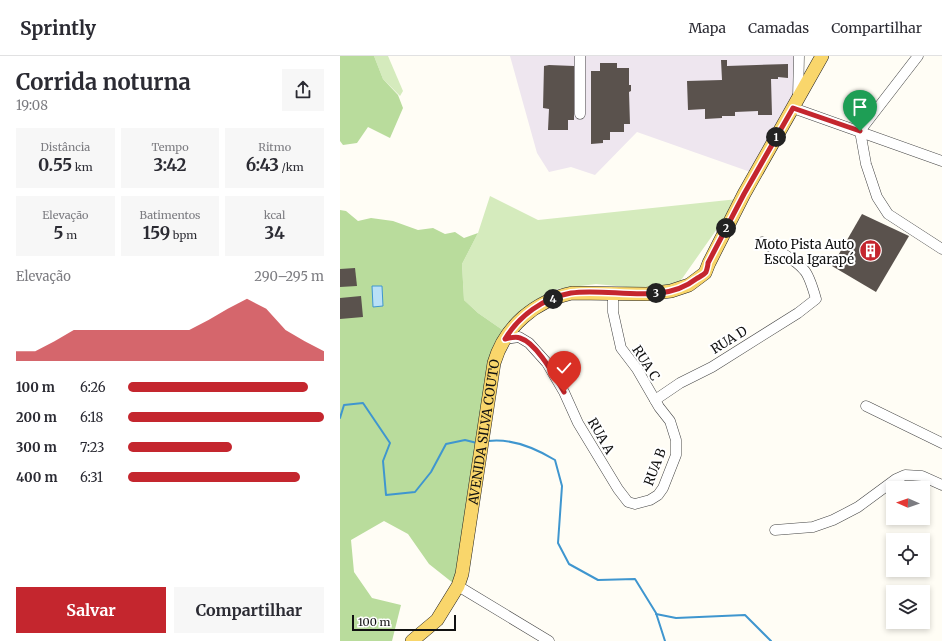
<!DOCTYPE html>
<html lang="pt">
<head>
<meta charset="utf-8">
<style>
  :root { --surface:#fff; --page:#f7f7f7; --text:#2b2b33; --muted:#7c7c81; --line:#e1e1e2; --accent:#c4262e }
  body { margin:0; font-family:Merriweather,serif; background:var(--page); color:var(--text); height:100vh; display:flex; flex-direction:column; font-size:15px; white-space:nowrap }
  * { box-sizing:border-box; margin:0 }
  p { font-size:13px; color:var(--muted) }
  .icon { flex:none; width:22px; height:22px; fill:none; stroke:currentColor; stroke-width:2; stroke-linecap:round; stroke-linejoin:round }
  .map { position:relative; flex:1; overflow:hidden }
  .drawer { display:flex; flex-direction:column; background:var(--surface); width:340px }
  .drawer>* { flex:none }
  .needle { width:26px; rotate:272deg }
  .tools { position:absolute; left:546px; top:425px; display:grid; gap:8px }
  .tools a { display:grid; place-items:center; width:44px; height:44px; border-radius:0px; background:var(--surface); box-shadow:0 2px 6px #0003; font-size:20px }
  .scale { position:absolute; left:12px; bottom:10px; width:104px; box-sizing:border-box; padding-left:4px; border:2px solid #111; border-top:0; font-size:11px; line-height:14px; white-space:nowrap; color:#111; -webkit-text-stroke:3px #fff; paint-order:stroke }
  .pin { position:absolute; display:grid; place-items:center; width:34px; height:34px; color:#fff; margin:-41px -17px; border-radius:50% 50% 50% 0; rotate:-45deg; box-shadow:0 0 4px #0007 }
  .pin .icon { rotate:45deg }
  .km { position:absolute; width:20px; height:20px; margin:-10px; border-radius:50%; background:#222; color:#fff; font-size:11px; line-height:20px; text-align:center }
  .round { display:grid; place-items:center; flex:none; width:42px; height:42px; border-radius:0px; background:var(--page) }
  .headline { display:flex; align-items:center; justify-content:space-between; height:68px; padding:0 16px }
  h1 { font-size:22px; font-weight:700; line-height:30px }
  .stats { display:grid; grid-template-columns:repeat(3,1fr); gap:6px; height:68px; padding:4px 16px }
  .stats div { display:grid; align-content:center; border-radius:0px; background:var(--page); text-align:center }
  .stats b { font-size:17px; font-weight:700 }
  .stats small { font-size:11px; font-weight:400 }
  .stats p { font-size:11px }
  .chart { height:112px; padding:8px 16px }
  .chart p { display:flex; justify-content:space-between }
  .chart svg { width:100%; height:72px; margin-top:4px; fill:var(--accent); opacity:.7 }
  .cta { display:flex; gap:8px; margin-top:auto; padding:8px 16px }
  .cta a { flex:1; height:46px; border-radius:0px; background:var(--accent); color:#fff; font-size:16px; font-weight:700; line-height:46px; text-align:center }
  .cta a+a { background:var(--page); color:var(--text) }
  ul { padding:0 16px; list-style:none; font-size:13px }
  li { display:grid; grid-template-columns:64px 48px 1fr; align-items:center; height:30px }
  li i { height:10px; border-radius:5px; background:var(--accent) }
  header { display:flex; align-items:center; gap:24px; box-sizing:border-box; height:56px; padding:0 20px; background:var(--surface); border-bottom:1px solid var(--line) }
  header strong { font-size:19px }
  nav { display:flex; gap:22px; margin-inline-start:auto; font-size:14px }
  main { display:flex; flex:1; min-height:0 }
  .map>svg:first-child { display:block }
  .industrial { fill:#eee6ef }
  .green { fill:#d5ebbd }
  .forest { fill:#b9dc9c }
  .water { fill:#b9e0f7; stroke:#3f96cf }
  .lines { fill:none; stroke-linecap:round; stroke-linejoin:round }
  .stream { stroke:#3f96cf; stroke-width:2 }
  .building { fill:#5a524d }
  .minor-casing { stroke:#444; stroke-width:11 }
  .major-casing { stroke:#222; stroke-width:14 }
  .minor { stroke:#fff; stroke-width:10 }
  .major { stroke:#f9d66b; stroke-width:13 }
  .route-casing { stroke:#fff; stroke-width:8 }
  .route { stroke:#c4262e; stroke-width:5 }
  .labels { text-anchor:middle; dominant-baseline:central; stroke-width:4; stroke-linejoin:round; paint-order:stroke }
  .poi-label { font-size:13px; fill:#111; stroke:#fff; text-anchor:end }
  .street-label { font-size:13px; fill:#111; stroke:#fff }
</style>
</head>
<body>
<header>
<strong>Sprintly</strong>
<nav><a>Mapa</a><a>Camadas</a><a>Compartilhar</a></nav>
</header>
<main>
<section class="drawer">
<div class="headline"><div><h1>Corrida noturna</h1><p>19:08</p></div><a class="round"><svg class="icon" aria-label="share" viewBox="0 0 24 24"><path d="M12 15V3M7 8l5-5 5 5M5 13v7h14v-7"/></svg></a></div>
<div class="stats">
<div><p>Distância</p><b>0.55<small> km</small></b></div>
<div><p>Tempo</p><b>3:42</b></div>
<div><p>Ritmo</p><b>6:43<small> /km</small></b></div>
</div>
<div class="stats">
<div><p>Elevação</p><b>5<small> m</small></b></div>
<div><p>Batimentos</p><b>159<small> bpm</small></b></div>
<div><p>kcal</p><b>34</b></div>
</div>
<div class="chart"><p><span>Elevação</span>290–295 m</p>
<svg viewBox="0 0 160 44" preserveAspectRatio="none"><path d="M0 44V38L10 38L20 32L30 25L40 25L50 25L60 25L70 25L80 25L90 25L100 19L110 12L120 6L130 12L140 25L150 32L160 38V44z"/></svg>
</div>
<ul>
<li><b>100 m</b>6:26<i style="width:92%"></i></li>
<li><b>200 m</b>6:18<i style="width:100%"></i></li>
<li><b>300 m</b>7:23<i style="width:53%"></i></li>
<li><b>400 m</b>6:31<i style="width:88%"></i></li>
</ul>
<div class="cta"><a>Salvar</a><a>Compartilhar</a></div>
</section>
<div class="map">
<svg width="602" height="585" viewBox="0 0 602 585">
  <rect width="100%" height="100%" fill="#fffdf5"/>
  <path class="industrial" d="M 170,0 L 457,0 L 456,53 L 419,119 L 297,76 L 255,119 L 231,111 L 209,116 L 197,97 Z"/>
  <g class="green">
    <path d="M 34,0 L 48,0 L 63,35 L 60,40 L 43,23 Z"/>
    <path d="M 150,140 L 198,164 L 398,143 L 339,227 L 307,233 L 256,228 L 217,233 L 181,255 L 164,275 L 138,257 L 124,244 L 122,208 L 138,177 Z"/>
  </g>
  <g class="forest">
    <path d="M 0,0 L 34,0 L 43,23 L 58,39 L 63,52 L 50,82 L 28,71 L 17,87 L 3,89 L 0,85 Z"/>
    <path d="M 0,154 L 6,155 L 18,165 L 31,162 L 53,165 L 78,174 L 93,172 L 105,178 L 115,176 L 124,182 L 138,177 L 122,208 L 124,244 L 138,257 L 164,275 L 121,506 L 113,527 L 89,508 L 68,478 L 44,465 L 11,484 L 14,516 L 32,542 L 61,549 L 52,585 L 0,585 Z"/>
  </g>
  <path class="water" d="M 32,230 L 42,230 L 43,250 L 33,251 Z"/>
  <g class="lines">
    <g class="stream">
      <path d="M 0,362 L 4,349 L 23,347 L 50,387 L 43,405 L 46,439 L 75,436 L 91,416 L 106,388 L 125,384 L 137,387"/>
      <path d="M 148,385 C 171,382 195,392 215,404 L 222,430 L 218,487 L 229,508 L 258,524 L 295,523 L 316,557 L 325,585"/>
      <path d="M 316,558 L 336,562 L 405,559 L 431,585"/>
    </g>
  </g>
  <g class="building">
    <path d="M 381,4 L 387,4 L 387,10 L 448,8 L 448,22 L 438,21 L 438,23 L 431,23 L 432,59 L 418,59 L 418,55 L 395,56 L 395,60 L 382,60 L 382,62 L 365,63 L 365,53 L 348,54 L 347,25 L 382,24 Z"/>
    <path d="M 260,7 L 277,7 L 277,12 L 289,12 L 289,29 L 291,29 L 291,35 L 289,36 L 290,68 L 284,68 L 284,76 L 270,76 L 270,84 L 263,84 L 263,87 L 251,88 L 251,15 L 260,15 Z"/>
    <path d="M 209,9 L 234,10 L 234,64 L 228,64 L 228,74 L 208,74 L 209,53 L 203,52 L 204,10 Z"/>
    <path d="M 522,158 L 569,180 L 536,236 L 492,210 Z"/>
    <path d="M 15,212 L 17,230 L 0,231 L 0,213 Z"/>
    <path d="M 21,240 L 23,261 L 0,263 L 0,242 Z"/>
  </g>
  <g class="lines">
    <defs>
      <g id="minor">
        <path d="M 240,0 L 240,58"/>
        <path d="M 458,42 L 459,0"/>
        <path d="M 453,52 L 602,105"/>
        <path d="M 520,75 L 526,108 L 537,141 L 548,158 L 602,193"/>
        <path d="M 520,75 L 578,0"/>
        <path d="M 165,283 L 179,281 L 189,287 L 207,307 L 224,336 L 238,367 L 278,433 L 288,446 L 295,448 L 310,444 L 318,439 L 323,432 L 336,399 L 336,384 L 330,365 L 319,351 L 297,313 L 281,292 L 273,256 L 273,237"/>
        <path d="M 315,344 L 340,327 L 372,311 L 458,257 L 476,243 C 474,236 469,219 464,214 C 454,202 436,194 422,186"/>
        <path d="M 526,350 L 602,387"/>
        <path d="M 435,474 L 473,471 L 493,464 L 518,451 L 556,423 L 565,419 L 582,420 L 602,429"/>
        <path d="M 118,530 L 209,585"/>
      </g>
      <g id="major">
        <path id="s1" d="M 72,585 L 97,564 L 118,530 L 122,518 L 154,307 C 165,270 195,245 232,237 L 307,238 L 331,235 L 349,229 L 365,217 L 369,207 L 404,138 L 482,0"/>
      </g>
    </defs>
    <use href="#minor" class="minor-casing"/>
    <use href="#major" class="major-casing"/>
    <use href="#minor" class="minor"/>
    <use href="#major" class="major"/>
  </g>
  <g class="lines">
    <defs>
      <path id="route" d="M 224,336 C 215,321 197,287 180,282 C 176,280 169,282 165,283 C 179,260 203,242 231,237 C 270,231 322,250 356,223 C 359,221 364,219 366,216 C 367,213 368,210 368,207 L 404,138 L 453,52 L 520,75"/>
    </defs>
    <use href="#route" class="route-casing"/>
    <use href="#route" class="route"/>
  </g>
  <defs>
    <symbol id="building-disc" viewBox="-11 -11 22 22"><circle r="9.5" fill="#c4262e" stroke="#fff"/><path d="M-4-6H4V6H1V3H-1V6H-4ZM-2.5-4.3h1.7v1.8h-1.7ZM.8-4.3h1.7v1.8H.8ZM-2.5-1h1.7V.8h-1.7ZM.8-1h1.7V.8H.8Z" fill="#fff"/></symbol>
  </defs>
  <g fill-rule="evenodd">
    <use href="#building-disc" x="518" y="182" width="25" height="25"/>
  </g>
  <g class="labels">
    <g class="poi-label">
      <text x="514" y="188">Moto Pista Auto<tspan x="514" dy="15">Escola Igarapé</tspan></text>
    </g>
    <g class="street-label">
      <text transform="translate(389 284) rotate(-32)">RUA D</text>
      <text transform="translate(306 307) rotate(57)">RUA C</text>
      <text stroke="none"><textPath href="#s1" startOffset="229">AVENIDA SILVA COUTO</textPath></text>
      <text transform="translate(261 380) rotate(60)">RUA A</text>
      <text transform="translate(315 411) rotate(-69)">RUA B</text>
    </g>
  </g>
</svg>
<div class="tools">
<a><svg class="needle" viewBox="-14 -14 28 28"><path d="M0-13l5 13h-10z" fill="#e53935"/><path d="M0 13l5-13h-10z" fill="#7c7c81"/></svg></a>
<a><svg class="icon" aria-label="locate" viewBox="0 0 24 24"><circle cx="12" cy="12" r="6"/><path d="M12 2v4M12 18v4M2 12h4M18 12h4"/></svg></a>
<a><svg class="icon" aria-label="layers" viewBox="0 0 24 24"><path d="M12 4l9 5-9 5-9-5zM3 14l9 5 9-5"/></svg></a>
</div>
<div class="scale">100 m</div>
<div class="pin" style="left:520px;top:75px;background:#1e9e55"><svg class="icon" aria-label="arrive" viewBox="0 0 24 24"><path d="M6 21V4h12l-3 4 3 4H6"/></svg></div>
<div class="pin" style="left:224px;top:336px;background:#d93025"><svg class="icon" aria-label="check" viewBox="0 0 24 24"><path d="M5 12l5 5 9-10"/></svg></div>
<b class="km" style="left:436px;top:81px">1</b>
<b class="km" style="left:386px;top:172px">2</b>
<b class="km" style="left:316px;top:237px">3</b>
<b class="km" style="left:213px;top:243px">4</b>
</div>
</main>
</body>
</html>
